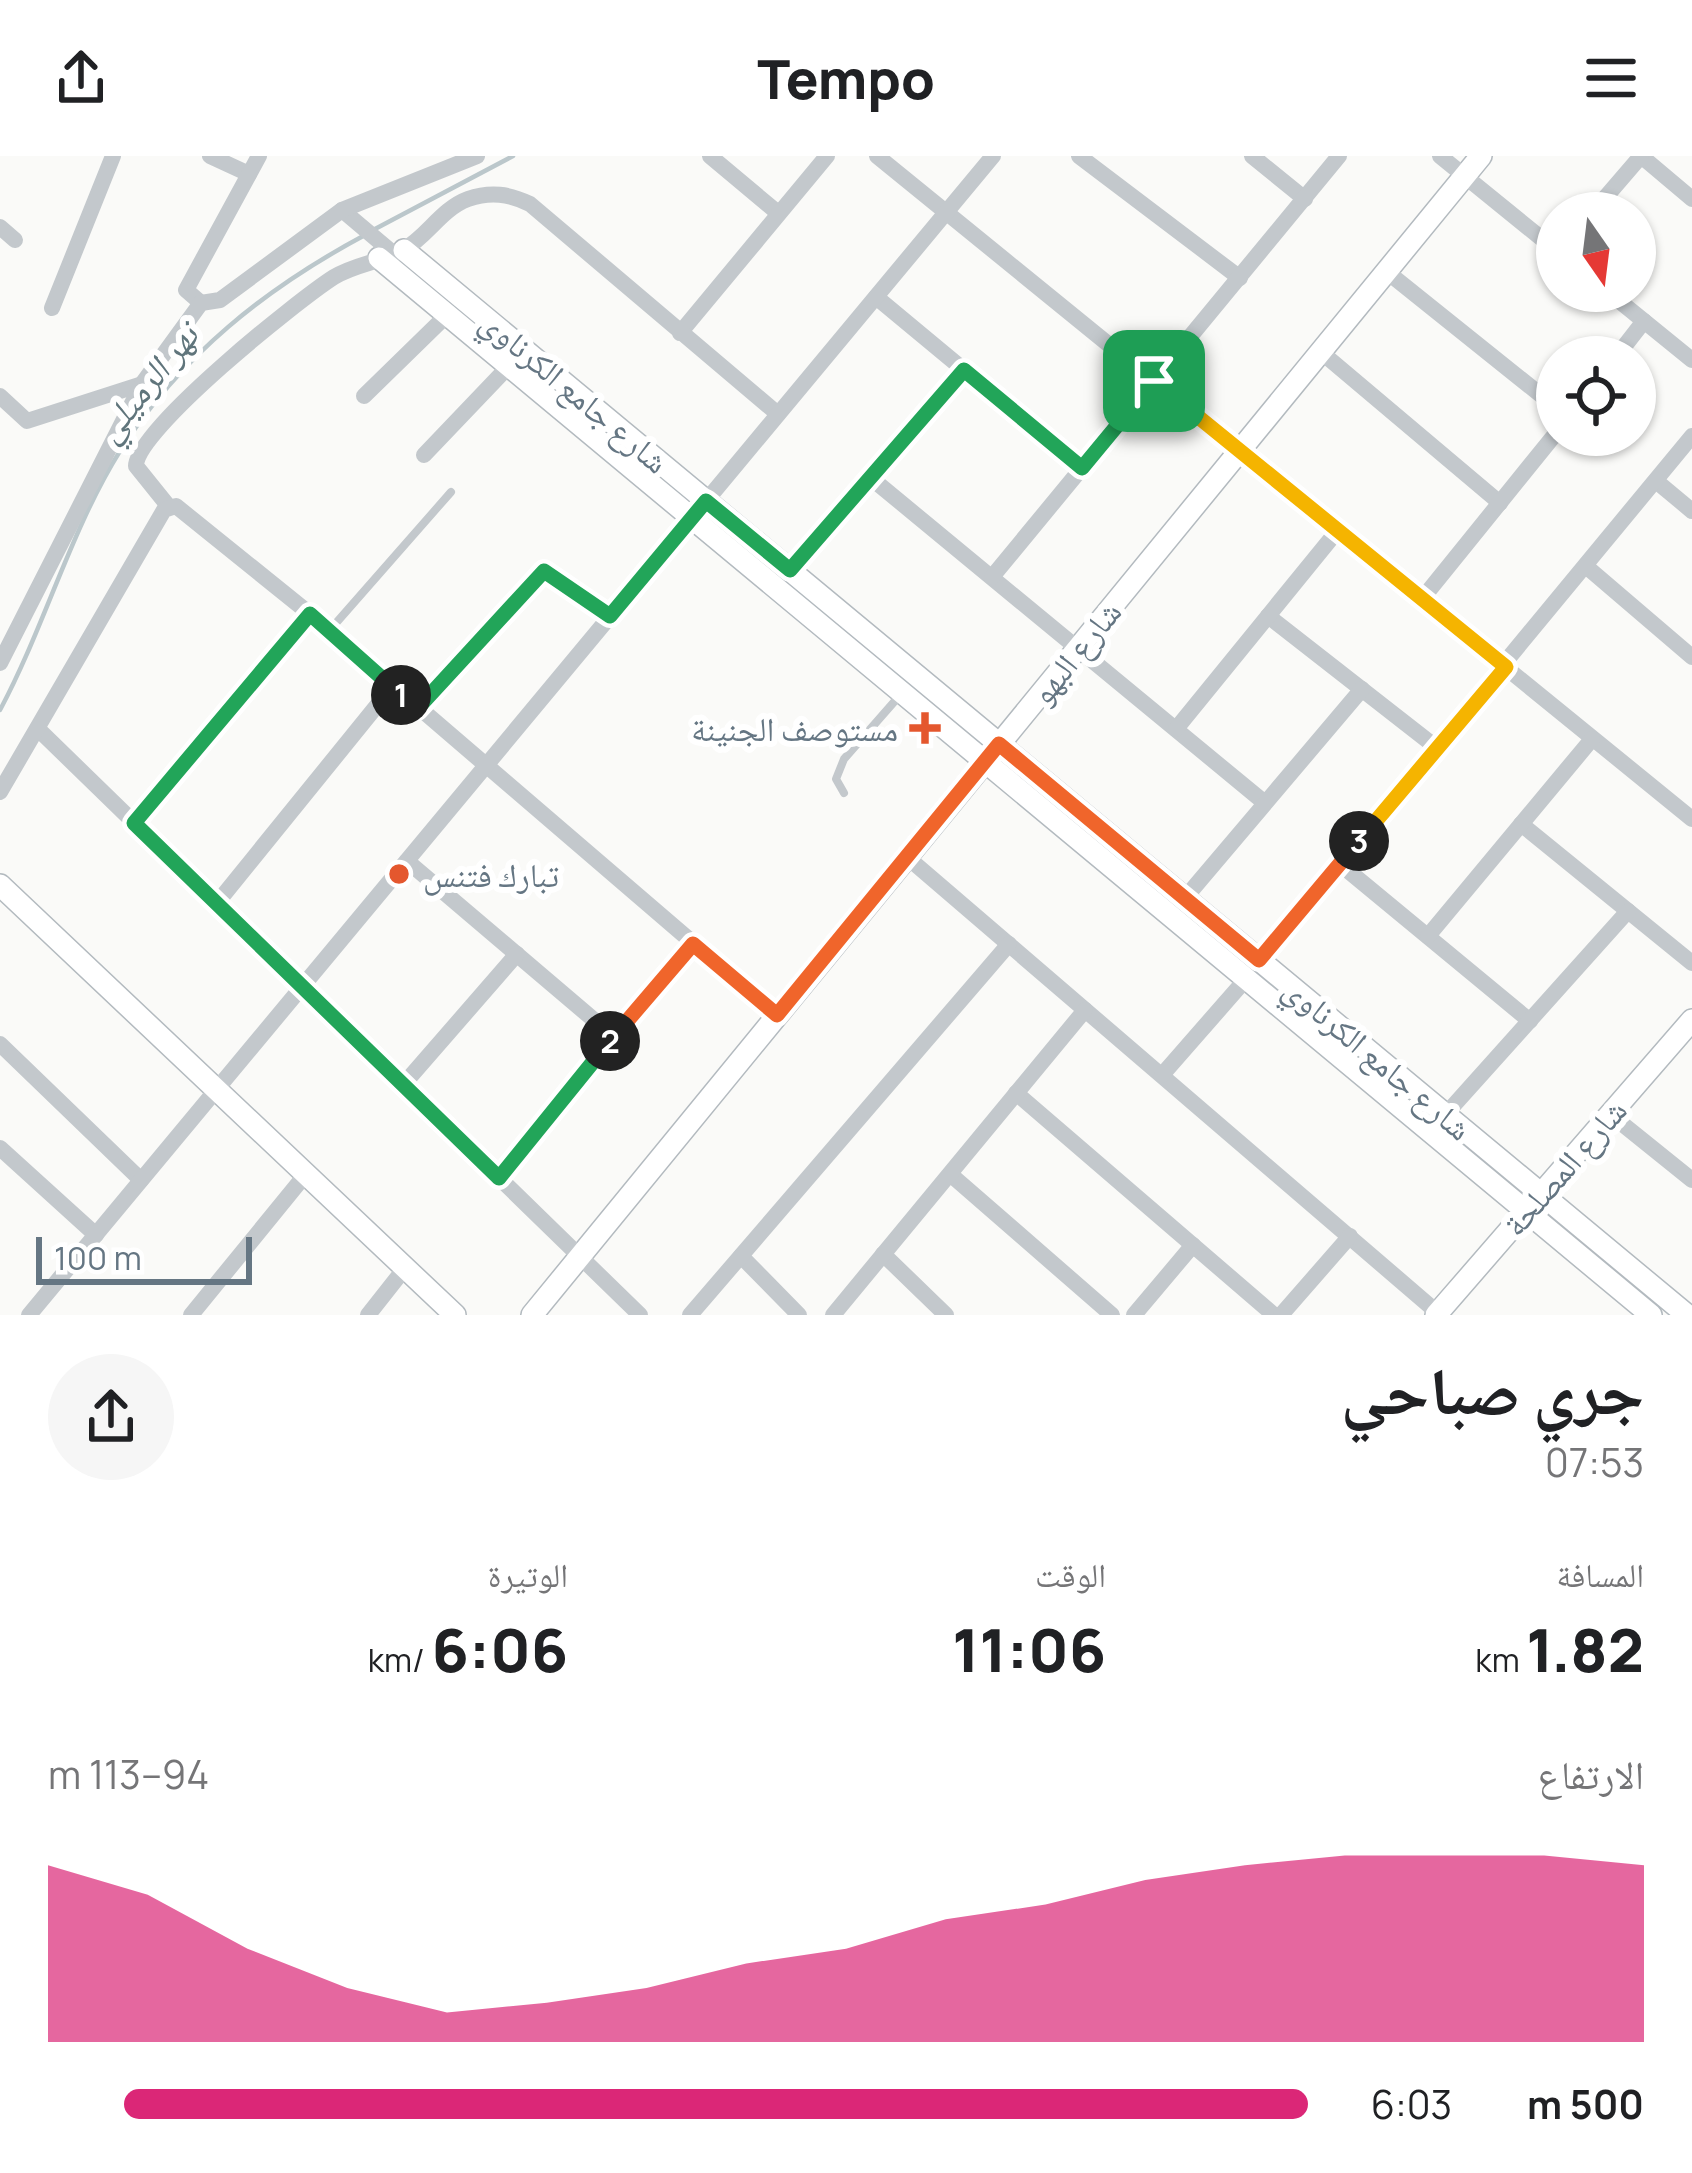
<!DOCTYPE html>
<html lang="ar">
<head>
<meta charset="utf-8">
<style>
  :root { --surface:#fff; --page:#f6f6f6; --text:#202124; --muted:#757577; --accent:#db2777 }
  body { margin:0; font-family:Manrope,"Noto Naskh Arabic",sans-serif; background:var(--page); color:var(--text); direction:rtl; height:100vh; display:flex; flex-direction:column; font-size:45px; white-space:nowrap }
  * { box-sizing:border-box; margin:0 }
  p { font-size:39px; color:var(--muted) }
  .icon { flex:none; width:66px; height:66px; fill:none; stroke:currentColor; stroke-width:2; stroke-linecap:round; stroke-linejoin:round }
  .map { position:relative; height:1159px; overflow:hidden; direction:ltr }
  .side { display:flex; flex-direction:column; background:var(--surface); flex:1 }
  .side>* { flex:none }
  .needle { width:78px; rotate:166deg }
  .controls { position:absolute; left:1536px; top:36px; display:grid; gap:24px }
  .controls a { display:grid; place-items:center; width:120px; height:120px; border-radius:50%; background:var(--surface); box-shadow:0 3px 9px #0004; font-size:60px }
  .scale { position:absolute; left:36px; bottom:30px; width:216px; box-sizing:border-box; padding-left:12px; border:6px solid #657683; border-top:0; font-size:33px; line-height:42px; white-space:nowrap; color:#657683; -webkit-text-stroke:9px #fff; paint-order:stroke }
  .pin { position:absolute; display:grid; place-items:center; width:102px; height:102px; color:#fff; margin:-51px; border-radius:24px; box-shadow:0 6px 18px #0006 }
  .km { position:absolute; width:60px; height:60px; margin:-30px; border-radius:50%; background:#222; color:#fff; font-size:33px; line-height:60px; text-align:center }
  .round { display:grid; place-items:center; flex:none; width:126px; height:126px; border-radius:63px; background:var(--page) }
  .summary { display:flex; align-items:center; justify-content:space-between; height:204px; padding:0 48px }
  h1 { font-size:66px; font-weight:800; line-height:90px }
  .stats { display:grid; grid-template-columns:repeat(3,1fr); gap:18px; height:204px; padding:12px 48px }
  .stats div { display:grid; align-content:center }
  .stats b { font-size:60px; font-weight:800 }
  .stats small { font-size:33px; font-weight:400 }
  .stats p { font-size:33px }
  .chart { height:336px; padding:24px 48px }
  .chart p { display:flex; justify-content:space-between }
  .chart svg { width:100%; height:216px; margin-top:12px; fill:var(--accent); opacity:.7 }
  ul { padding:0 48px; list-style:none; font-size:39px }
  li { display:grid; grid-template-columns:192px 144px 1fr; align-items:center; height:90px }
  li i { height:30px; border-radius:15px; background:var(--accent) }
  header { display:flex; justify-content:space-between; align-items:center; height:156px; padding:0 48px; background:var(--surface); font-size:54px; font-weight:800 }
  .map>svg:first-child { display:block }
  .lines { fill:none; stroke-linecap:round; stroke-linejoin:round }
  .stream { stroke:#bbc7cb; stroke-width:4.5 }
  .secondary-casing { stroke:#b3babf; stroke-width:24 }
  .lane { stroke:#c3c8cc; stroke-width:8 }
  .street { stroke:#c3c8cc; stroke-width:16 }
  .secondary { stroke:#fff; stroke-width:21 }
  .split-1-casing { stroke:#fff; stroke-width:24 }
  .split-2-casing { stroke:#fff; stroke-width:24 }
  .split-3-casing { stroke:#fff; stroke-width:24 }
  .split-4-casing { stroke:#fff; stroke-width:24 }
  .split-1 { stroke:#22a559; stroke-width:15 }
  .split-2 { stroke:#22a559; stroke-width:15 }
  .split-3 { stroke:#f0652b; stroke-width:15 }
  .split-4 { stroke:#f5b400; stroke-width:15 }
  .poi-dot { fill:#e4572e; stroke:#fff; stroke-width:4.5 }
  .labels { text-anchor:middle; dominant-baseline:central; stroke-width:12; stroke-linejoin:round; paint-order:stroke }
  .street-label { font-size:33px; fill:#657683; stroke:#fff }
  .poi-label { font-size:33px; fill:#657683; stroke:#fff; text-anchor:end }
  .water-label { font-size:36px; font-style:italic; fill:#60757c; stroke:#fff }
</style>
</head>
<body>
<header><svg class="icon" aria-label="menu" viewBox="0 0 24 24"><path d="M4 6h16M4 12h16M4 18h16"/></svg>Tempo<svg class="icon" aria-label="share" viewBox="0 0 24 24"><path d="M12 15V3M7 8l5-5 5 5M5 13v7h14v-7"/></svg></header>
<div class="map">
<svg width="1692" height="1159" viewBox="0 0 1692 1159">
  <rect width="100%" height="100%" fill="#fafaf8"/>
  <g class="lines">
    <g class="stream">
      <path d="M 375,73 L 513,0"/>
      <path d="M 0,554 C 44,472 71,373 120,295 C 181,199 266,132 365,79"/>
    </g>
    <defs>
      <g id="secondary">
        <path d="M 404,94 L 1687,1159"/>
        <path d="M 379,102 L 1651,1159"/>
        <path d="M 0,729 L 455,1159"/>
        <path d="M 532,1159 L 1481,0"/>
        <path d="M 1436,1159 L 1692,864"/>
      </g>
    </defs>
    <use href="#secondary" class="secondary-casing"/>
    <g class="lane">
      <path d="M 329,475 L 451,336"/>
      <path d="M 844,637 L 836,623 L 844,603 L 901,538"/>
    </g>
    <g class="street">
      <path d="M 210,0 L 249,18"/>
      <path d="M 710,0 L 778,57"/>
      <path d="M 877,0 L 1692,663"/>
      <path d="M 1079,0 L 1240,122"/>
      <path d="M 1252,0 L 1305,43"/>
      <path d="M 1440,0 L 1557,95"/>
      <path d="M 1641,0 L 1692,43"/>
      <path d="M 342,54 L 393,97"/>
      <path d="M 1592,57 L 1641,0"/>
      <path d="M 0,71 L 15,84"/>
      <path d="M 1386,115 L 1557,252"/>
      <path d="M 1607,135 L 1692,204"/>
      <path d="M 876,141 L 1082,312"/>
      <path d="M 201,147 L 186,134 L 259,0"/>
      <path d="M 52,152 L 113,0"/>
      <path d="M 680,177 L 827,0"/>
      <path d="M 1321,196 L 1500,347"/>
      <path d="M 1616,201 L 1644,165"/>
      <path d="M 0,240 L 27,265 L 142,228"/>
      <path d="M 364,240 L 447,159"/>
      <path d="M 424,299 L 509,210"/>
      <path d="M 871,322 L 1265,647"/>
      <path d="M 1656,325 L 1692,355"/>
      <path d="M 169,351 L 136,310 C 136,274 298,144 334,121 C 355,108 381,106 403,94 C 427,81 441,53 468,43 C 491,35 509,38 530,48 L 778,258"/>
      <path d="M 1588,412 L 1692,501"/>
      <path d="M 790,414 L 964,214"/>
      <path d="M 992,421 L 1339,0"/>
      <path d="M 1422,443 L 1557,276"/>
      <path d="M 1268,460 L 1437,592"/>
      <path d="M 0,507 L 142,228 L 201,147 L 220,144 L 342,54 L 477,0"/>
      <path d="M 417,553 L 544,415 L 610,460"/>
      <path d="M 38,573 L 640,1159"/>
      <path d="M 1176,573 L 1338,374"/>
      <path d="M 0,636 L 164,354 L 176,350 L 310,458 L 777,859"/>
      <path d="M 135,667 L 310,458"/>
      <path d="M 1521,668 L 1692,807"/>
      <path d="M 907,701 L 1438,1157"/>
      <path d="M 407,705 L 614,881"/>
      <path d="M 1340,708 L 1530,865"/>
      <path d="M 1185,742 L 1362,533"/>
      <path d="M 217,747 L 392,531"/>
      <path d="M 1428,780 L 1592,583"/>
      <path d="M 1259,804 L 1692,280"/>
      <path d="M 0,888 L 141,1024"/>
      <path d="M 1162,919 L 1246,823"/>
      <path d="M 403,929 L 517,798"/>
      <path d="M 1016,937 L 1274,1159"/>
      <path d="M 1610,958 L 1692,1024"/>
      <path d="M 1445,959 L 1628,755"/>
      <path d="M 0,992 L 96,1079"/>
      <path d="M 950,1018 L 1112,1159"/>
      <path d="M 499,1022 L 693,788"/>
      <path d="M 883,1098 L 946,1159"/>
      <path d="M 741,1100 L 799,1159"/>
      <path d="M 29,1159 L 993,0"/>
      <path d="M 191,1159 L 306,1018"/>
      <path d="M 368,1159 L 405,1112"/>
      <path d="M 690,1159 L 1009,788"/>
      <path d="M 833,1159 L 1085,854"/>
      <path d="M 1134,1159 L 1193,1089"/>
      <path d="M 1281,1159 L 1350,1080"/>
    </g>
    <use href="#secondary" class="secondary"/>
  </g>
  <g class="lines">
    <defs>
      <path id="split-1" d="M 401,539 L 417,553 L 544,415 L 610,460 L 706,345 L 790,414 L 964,214 L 1082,312 L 1154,225"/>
      <path id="split-2" d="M 401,539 L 310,458 L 134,667 L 499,1022 L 610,885"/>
      <path id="split-3" d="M 610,885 L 693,788 L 777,859 L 999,588 L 1259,804 L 1359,685"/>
      <path id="split-4" d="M 1154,225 L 1506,511 L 1359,685"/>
    </defs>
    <use href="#split-1" class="split-1-casing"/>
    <use href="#split-2" class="split-2-casing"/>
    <use href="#split-3" class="split-3-casing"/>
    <use href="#split-4" class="split-4-casing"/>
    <use href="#split-1" class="split-1"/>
    <use href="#split-2" class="split-2"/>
    <use href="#split-3" class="split-3"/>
    <use href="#split-4" class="split-4"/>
  </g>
  <g class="poi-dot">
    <path d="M919 554h12v12h12v12h-12v12h-12v-12h-12v-12h12z"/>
    <circle cx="399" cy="718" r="12"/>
  </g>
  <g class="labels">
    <g class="street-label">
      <text transform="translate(575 235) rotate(40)">شارع جامع الكرناوي</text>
      <text transform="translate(1075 496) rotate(-51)">شارع البهو</text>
      <text transform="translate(1378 902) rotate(40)">شارع جامع الكرناوي</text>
      <text transform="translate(1564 1011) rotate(-49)">شارع المصلحة</text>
    </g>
    <g class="poi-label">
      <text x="898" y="572">مستوصف الجنينة</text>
      <text x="423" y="718" text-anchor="start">تبارك فتنس</text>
    </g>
    <g class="water-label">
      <text transform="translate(146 226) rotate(-51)">نهر الرميلي</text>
    </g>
  </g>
</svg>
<div class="controls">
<a><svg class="needle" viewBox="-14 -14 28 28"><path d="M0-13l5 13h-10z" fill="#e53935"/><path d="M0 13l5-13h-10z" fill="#757577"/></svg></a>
<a><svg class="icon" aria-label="locate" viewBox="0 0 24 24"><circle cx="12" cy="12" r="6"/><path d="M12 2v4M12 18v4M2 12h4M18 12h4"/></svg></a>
</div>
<div class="scale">100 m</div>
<div class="pin" style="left:1154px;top:225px;background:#1e9e55"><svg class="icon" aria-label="arrive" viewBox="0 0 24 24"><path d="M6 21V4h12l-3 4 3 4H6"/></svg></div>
<b class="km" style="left:401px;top:539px">1</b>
<b class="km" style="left:610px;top:885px">2</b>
<b class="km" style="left:1359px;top:685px">3</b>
</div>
<section class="side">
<div class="summary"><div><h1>جري صباحي</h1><p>07:53</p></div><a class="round"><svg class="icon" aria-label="share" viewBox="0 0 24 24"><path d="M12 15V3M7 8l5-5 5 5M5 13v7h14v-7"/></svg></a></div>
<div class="stats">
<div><p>المسافة</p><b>1.82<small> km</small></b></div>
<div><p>الوقت</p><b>11:06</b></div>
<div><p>الوتيرة</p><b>6:06<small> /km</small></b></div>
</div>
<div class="chart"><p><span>الارتفاع</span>94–113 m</p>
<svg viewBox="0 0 160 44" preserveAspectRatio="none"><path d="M0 44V8L10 14L20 25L30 33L40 38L50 36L60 33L70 28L80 25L90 19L100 16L110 11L120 8L130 6L140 6L150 6L160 8V44z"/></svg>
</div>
<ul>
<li><b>500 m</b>6:03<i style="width:94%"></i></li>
</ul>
</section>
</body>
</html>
